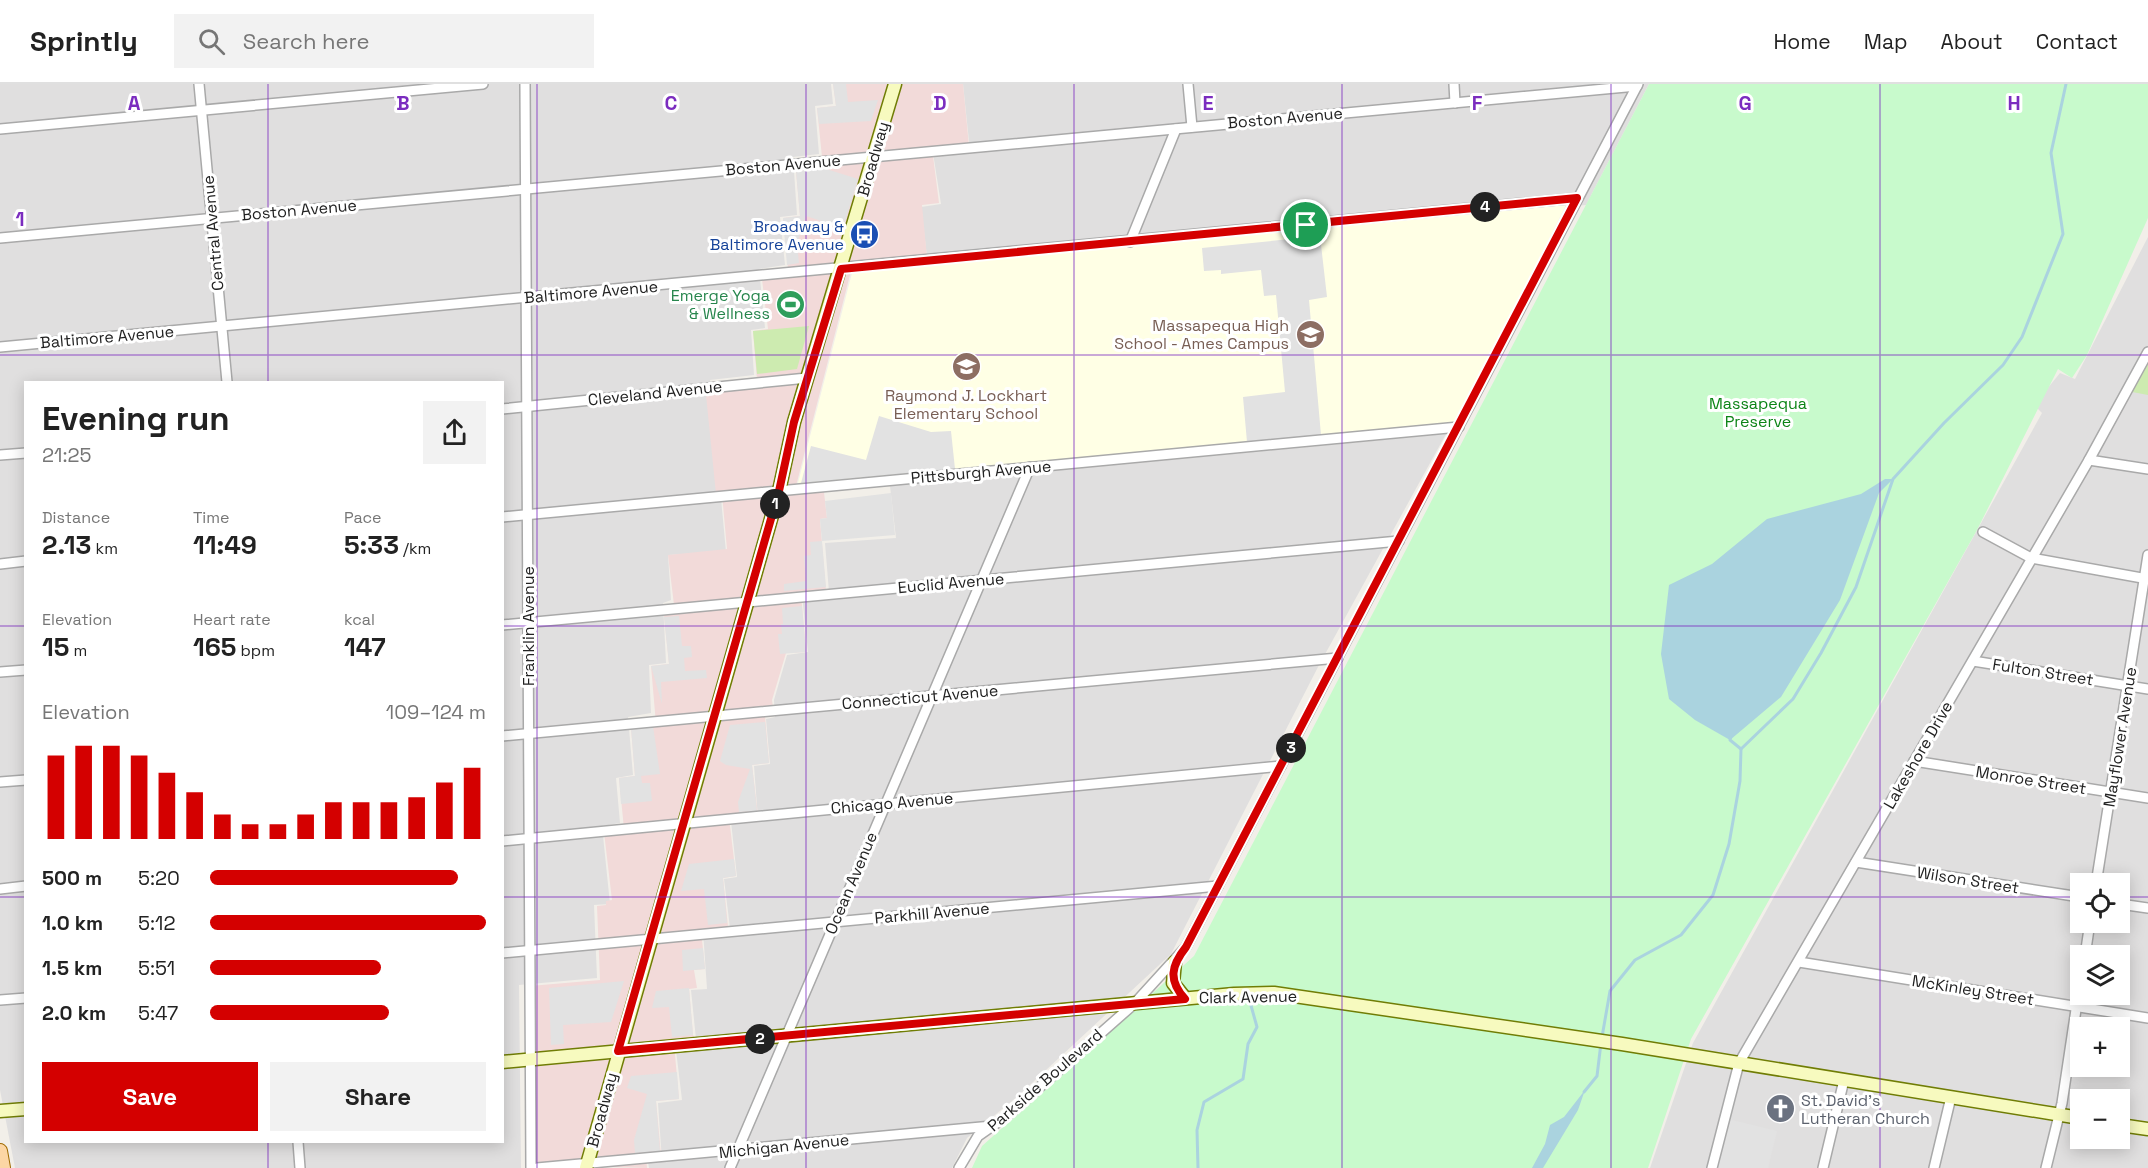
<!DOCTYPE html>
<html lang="en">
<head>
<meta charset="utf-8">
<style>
  :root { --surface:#fff; --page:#f2f2f2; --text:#222; --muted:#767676; --line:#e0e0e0; --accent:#d40000 }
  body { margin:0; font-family:"Space Grotesk",sans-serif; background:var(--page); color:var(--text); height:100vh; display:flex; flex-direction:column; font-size:22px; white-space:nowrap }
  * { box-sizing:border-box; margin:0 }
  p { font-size:20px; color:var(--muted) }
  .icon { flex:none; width:33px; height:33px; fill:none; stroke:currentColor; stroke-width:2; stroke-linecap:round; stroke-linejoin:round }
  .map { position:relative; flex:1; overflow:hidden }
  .side { position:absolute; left:24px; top:297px; width:480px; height:762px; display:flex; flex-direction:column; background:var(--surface); border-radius:0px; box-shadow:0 3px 15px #0003 }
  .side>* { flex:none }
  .controls { position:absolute; left:2070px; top:789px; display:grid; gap:12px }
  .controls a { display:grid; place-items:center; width:60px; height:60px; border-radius:0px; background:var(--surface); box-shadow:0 3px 15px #0003; font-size:30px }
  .pin { position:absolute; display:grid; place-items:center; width:51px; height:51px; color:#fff; margin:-26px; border:3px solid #fff; border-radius:50%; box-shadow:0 2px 6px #0007 }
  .km { position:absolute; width:30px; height:30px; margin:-15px; border-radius:50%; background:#222; color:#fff; font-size:16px; line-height:30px; text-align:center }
  .round { display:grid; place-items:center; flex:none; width:63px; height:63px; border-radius:0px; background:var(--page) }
  .summary { display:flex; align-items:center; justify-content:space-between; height:102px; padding:0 18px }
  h1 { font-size:33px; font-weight:700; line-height:45px }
  .figures { display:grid; grid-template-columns:repeat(3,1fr); gap:9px; height:102px; padding:6px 18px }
  .figures div { display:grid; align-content:center }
  .figures b { font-size:26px; font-weight:700 }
  .figures small { font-size:16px; font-weight:400 }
  .figures p { font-size:16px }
  .chart { height:168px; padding:12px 18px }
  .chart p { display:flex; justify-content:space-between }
  .chart svg { width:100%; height:108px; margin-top:6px; stroke:var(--accent); stroke-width:6 }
  .primary-button { display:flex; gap:12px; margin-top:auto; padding:12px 18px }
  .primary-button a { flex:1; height:69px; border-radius:0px; background:var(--accent); color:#fff; font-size:24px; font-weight:700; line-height:69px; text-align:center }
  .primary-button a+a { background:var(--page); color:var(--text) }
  ul { padding:0 18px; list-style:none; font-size:20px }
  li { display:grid; grid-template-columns:96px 72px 1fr; align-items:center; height:45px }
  li i { height:15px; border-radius:8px; background:var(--accent) }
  header { display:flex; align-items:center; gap:36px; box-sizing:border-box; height:84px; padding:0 30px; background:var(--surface); border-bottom:2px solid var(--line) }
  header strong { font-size:28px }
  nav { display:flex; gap:33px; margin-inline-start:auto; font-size:21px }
  .search { width:420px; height:54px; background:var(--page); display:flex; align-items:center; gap:15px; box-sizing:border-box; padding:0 21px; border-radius:0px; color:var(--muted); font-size:22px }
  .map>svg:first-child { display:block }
  .residential { fill:#e0dfdf; fill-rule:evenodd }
  .commercial { fill:#f2dad9 }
  .education { fill:#ffffe5 }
  .grass { fill:#cdebb0 }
  .park { fill:#c8facc }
  .parking { fill:#e2e2e2 }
  .water { fill:#aad3df }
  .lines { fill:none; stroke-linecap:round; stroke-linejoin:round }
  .stream { stroke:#aad3df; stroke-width:3 }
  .street-casing { stroke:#a9a9a9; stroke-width:12 }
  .secondary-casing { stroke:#707d05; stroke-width:15 }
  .primary-casing { stroke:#a06b00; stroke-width:16 }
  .street { stroke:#fff; stroke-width:9 }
  .secondary { stroke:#f7fabf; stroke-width:12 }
  .primary { stroke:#fcd6a4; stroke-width:14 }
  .route-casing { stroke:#fff; stroke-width:12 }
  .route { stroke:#d40000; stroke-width:8 }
  .grid { fill:none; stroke:#7b2cbf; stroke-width:1.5; stroke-opacity:0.55 }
  .labels { text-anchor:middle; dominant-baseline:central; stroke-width:6; stroke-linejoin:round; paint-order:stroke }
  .street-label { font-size:16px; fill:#222; stroke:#fff }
  .transit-label { font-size:16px; fill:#164399; stroke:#fff; text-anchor:end }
  .leisure-label { font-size:16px; fill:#27864d; stroke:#fff; text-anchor:end }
  .education-label { font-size:16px; fill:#785e54; stroke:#fff; text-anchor:end }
  .park-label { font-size:16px; fill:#0c8416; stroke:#fff }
  .worship-label { font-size:16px; fill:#5b616d; stroke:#fff; text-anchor:start }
  .grid-label { font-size:20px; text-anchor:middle; font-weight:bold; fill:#7b2cbf; stroke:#fff; stroke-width:6; stroke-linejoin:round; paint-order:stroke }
</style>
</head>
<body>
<header>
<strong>Sprintly</strong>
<div class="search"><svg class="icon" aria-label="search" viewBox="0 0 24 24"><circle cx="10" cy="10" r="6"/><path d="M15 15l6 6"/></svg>Search here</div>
<nav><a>Home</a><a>Map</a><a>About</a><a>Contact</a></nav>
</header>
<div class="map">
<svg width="2148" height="1084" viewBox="0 0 2148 1084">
  <rect width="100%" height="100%" fill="#f2efe9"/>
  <g class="residential">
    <path d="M 0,0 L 831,0 L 833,20 L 815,22 L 819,70 L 793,73 L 797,131 L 780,133 L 785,181 L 759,185 L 765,244 L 751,246 L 754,291 L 710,296 L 726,468 L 668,471 L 671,516 L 663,519 L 666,579 L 649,581 L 651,629 L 628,633 L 633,691 L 616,694 L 620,739 L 602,742 L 610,820 L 594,821 L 597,894 L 519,901 L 521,1084 L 15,1084 L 0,1006 ZM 26,298 L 502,298 L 502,1058 L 26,1058 Z"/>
    <path d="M 963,0 L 1649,0 L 1586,121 L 927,173 L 921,123 L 941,120 L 933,69 L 970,67 Z"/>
    <path d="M 2148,153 L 2148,1084 L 1650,1084 L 1693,959 L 2042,329 L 2034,321 L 2060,289 L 2075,295 ZM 2080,800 L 2120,800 L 2120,838 L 2080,838 ZM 2080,872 L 2120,872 L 2120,910 L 2080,910 ZM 2080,944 L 2120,944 L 2120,982 L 2080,982 ZM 2080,1016 L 2120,1016 L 2120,1054 L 2080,1054 Z"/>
    <path d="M 1446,350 L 1318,583 L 1171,870 L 1018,1012 L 967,1054 L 952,1084 L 649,1084 L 648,1078 L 662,1077 L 658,1019 L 682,1016 L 676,966 L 697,965 L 691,906 L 707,905 L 703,847 L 730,844 L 724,795 L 737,793 L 731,737 L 758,735 L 754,682 L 770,680 L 766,635 L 775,633 L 774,616 L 787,571 L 808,568 L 802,511 L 829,508 L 825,459 L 896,454 L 890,402 Z"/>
  </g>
  <path class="commercial" d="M 833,0 L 963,0 L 969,62 L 932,64 L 939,119 L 922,121 L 927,173 L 851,187 L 796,402 L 823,400 L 827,434 L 820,435 L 826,508 L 801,510 L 806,568 L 786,569 L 772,616 L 774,631 L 765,632 L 769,679 L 752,681 L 758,732 L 729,734 L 736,792 L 723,794 L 728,843 L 701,846 L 705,885 L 694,886 L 697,904 L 689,905 L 693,951 L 697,957 L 674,960 L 679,1015 L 656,1017 L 661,1071 L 646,1072 L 647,1084 L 537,1081 L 530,902 L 600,896 L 597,822 L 606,821 L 606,817 L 612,816 L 604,748 L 624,745 L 619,694 L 635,692 L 631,644 L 656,640 L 651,582 L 669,580 L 663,522 L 674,521 L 668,471 L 727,465 L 722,410 L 716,410 L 705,301 L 757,296 L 753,247 L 768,245 L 761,187 L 788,184 L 783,134 L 800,132 L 795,76 L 822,73 L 817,24 L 836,22 Z"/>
  <path class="education" d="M 1566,121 L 1456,341 L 1068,377 L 798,399 L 852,189 Z"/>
  <g class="grass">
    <path d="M 809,242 L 797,285 L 757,290 L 753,247 Z"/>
    <path d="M 2148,268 L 2148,311 L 2127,307 Z"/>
  </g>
  <path class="park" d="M 1649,0 L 2148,0 L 2148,134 L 2087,271 L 2072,294 L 2058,285 L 1977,446 L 1691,955 L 1648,1084 L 972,1084 L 982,1062 L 1194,872 Z"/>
  <g class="parking">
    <path d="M 833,0 L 846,0 L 848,18 L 878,16 L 871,37 L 819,40 L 817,24 L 836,22 Z"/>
    <path d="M 823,84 L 858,95 L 843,144 L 806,132 L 797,160 L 799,179 L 787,181 L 783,134 L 800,132 L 796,87 Z"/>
    <path d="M 1320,152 L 1327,213 L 1309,216 L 1321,351 L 1247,358 L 1243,313 L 1285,308 L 1276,211 L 1264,212 L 1261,186 L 1221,190 L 1221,186 L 1204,187 L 1202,164 Z"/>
    <path d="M 879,332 L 931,348 L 951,347 L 955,385 L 801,399 L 811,362 L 866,376 Z"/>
    <path d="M 891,409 L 895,451 L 822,457 L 826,503 L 784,507 L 784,500 L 806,497 L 804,472 L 811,471 L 810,458 L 822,457 L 820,435 L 827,434 L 825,417 Z"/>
    <path d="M 802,522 L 806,568 L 780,570 L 778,550 L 782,550 L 781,540 L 783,540 L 782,524 Z"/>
    <path d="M 679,532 L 682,562 L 691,562 L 692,573 L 684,574 L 685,587 L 706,586 L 707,594 L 661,598 L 662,620 L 651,582 L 669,580 L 664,533 Z"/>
    <path d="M 765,638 L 769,679 L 752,681 L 757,727 L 739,728 L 738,718 L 750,685 L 726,681 L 720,677 L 730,641 Z"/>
    <path d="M 653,642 L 660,690 L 641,692 L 642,699 L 650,699 L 652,717 L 621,720 L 619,694 L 635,692 L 631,644 Z"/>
    <path d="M 734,775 L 736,792 L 723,794 L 727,839 L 708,841 L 704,805 L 681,807 L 689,780 Z"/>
    <path d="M 703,864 L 705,885 L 683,887 L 682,866 Z"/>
    <path d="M 624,897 L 611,938 L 563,941 L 564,960 L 551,961 L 549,904 Z"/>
    <path d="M 689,904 L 693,951 L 672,953 L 669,923 L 652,924 L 656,907 Z"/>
    <path d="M 677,988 L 679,1015 L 656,1017 L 660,1067 L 635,1069 L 634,1056 L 647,1010 L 627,1004 L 631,992 Z"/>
    <path d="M 1724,1034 L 1777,1047 L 1768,1084 L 1712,1084 Z"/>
  </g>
  <g class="water">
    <path d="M 1885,395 L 1893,395 L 1879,409 L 1840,516 L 1781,613 L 1730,656 L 1695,636 L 1669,615 L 1661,570 L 1669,501 L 1712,480 L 1767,435 L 1861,410 Z"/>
    <path d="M 1585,1006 L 1578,1026 L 1543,1084 L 1532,1084 L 1545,1060 L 1550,1041 L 1564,1033 Z"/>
  </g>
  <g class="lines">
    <g class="stream">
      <path d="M 1731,652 L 1730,656 L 1741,665"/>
      <path d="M 1602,953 L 1610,907 L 1635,876 L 1681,851 L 1713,811 L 1729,760 L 1740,697 L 1741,665 L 1793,615 L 1821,569 L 1856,503 L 1893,395 L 1944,339 L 2003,281 L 2022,253 L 2063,150 L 2051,69 L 2066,0"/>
      <path d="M 1584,1008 L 1597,992 L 1601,959"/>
      <path d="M 1198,1084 L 1197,1046 L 1204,1018 L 1243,995 L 1248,960 L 1257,943 L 1250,918"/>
    </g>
    <defs>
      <g id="street">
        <path d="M 199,0 L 227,298"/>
        <path d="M 525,0 L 531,1084"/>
        <path d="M 1188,0 L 1192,43"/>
        <path d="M 1454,0 L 1455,19"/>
        <path d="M 0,45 L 483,0"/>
        <path d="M 0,154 L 1637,2"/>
        <path d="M 1130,158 L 1176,45"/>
        <path d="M 0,263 L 1577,114"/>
        <path d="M 502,325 L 807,294"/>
        <path d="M 0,371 L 26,369"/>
        <path d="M 2089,376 L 2148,385"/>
        <path d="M 502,433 L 1459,343"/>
        <path d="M 1983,448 L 2031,474 L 2148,495"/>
        <path d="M 0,480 L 26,477"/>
        <path d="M 502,541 L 1399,457"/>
        <path d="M 1973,577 L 2148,605"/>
        <path d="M 0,588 L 26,586"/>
        <path d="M 502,652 L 1338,574"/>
        <path d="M 1914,677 L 2148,714"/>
        <path d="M 0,698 L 26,696"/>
        <path d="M 502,757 L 1281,682"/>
        <path d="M 1856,778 L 2080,813"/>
        <path d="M 2096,800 L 2148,471"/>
        <path d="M 0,805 L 26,802"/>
        <path d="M 2120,820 L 2148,824"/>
        <path d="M 502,869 L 1218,802"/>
        <path d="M 2085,872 L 2090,838"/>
        <path d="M 1799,878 L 2148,934"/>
        <path d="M 0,916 L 26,914"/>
        <path d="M 298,1058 L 300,1084"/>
        <path d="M 537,1084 L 992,1042"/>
        <path d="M 730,1084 L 1030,383"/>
        <path d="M 959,1084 L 978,1052 L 1008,1031 L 1135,919 L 1186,863 L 1638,0"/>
        <path d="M 1712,1084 L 1739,979 L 2089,376 L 2148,268"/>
        <path d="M 1823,1084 L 1844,996"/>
        <path d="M 1934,1084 L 1951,1013"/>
        <path d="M 2046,1084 L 2062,1019 L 2080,899"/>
      </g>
      <g id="secondary">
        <path d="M 1175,878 L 1173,899 L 1185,914"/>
        <path d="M 502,978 L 1234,910 L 1274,909 L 1622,960 L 2080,1034"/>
        <path d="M 0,1027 L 26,1025"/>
        <path d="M 2120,1041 L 2148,1045"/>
        <path d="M 586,1084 L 779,407 L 794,338 L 895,0"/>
      </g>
      <path id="primary" d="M 0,1067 L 3,1084"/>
    </defs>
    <use href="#street" class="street-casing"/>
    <use href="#secondary" class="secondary-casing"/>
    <use href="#primary" class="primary-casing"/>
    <use href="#street" class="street"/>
    <use href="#secondary" class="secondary"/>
    <use href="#primary" class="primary"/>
  </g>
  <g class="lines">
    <defs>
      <path id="route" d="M 1577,114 L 1186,863 C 1171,882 1168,896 1185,915 L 618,967 L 779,407 L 794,338 L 841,185 Z"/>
    </defs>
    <use href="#route" class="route-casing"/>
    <use href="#route" class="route"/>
  </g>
  <path class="grid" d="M 268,0 L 268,298M 537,0 L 537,1084M 806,0 L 806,1084M 1074,0 L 1074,1084M 1342,0 L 1342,1084M 1611,0 L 1611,1084M 1880,0 L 1880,1084M 0,271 L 2148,271M 0,542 L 26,542M 502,542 L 2148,542M 0,813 L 26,813M 502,813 L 2080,813M 2120,813 L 2148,813M 268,1058 L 268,1084"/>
  <defs>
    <symbol id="bus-disc" viewBox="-11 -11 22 22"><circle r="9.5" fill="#1a4fb4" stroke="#fff"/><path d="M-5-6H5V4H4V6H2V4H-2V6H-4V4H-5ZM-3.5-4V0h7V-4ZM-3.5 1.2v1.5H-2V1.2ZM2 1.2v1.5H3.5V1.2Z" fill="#fff"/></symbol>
    <symbol id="stadium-disc" viewBox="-11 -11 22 22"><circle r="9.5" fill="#2e9e5b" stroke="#fff"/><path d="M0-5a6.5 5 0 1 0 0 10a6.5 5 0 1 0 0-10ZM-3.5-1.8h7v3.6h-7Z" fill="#fff"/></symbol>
    <symbol id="school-disc" viewBox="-11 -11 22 22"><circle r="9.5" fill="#8d6e63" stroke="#fff"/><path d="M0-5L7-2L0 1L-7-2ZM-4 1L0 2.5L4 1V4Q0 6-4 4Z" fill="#fff"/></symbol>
    <symbol id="church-disc" viewBox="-11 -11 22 22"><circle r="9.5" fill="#6b7280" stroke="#fff"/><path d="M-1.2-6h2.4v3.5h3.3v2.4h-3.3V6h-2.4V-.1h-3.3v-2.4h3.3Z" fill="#fff"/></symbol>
  </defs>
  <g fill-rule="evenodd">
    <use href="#bus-disc" x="848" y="134" width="33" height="33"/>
    <use href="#stadium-disc" x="774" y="204" width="33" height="33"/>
    <use href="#school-disc" x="1294" y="234" width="33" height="33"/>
    <use href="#school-disc" x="950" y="266" width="33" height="33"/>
    <use href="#church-disc" x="1764" y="1008" width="33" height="33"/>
  </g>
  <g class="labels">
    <g class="street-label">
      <text transform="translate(1285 34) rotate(-5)">Boston Avenue</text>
      <text transform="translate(873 75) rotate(-74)">Broadway</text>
      <text transform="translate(783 81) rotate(-5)">Boston Avenue</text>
      <text transform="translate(299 126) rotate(-5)">Boston Avenue</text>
      <text transform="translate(213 149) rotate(-95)">Central Avenue</text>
      <text transform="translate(591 208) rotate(-5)">Baltimore Avenue</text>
      <text transform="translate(107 253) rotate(-5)">Baltimore Avenue</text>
      <text transform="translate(655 309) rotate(-6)">Cleveland Avenue</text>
      <text transform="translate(981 388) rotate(-5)">Pittsburgh Avenue</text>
      <text transform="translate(951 499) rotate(-5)">Euclid Avenue</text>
      <text transform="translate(528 542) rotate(-90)">Franklin Avenue</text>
      <text transform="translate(2043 588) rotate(9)">Fulton Street</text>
      <text transform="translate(920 613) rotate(-5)">Connecticut Avenue</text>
      <text transform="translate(2120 653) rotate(-81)">Mayflower Avenue</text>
      <text transform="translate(1918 671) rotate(-60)">Lakeshore Drive</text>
      <text transform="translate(2031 696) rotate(9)">Monroe Street</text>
      <text transform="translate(892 719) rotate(-5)">Chicago Avenue</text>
      <text transform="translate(1968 796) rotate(9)">Wilson Street</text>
      <text transform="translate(851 799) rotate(-67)">Ocean Avenue</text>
      <text transform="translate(932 829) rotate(-5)">Parkhill Avenue</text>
      <text transform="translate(1973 906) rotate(9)">McKinley Street</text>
      <text transform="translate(1248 913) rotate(-1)">Clark Avenue</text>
      <text transform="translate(1045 996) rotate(-41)">Parkside Boulevard</text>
      <text transform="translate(602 1026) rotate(-75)">Broadway</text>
      <text transform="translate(784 1062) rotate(-6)">Michigan Avenue</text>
    </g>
    <g class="transit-label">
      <text x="844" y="142">Broadway &amp;<tspan x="844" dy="18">Baltimore Avenue</tspan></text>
    </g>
    <g class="leisure-label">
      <text x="770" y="211">Emerge Yoga<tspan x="770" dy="18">&amp; Wellness</tspan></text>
    </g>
    <g class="education-label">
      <text x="1289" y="241">Massapequa High<tspan x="1289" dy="18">School - Ames Campus</tspan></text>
      <text x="966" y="311" text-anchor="middle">Raymond J. Lockhart<tspan x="966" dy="18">Elementary School</tspan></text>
    </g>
    <g class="park-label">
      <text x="1758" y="319">Massapequa<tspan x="1758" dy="18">Preserve</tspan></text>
    </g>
    <g class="worship-label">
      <text x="1801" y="1016">St. David's<tspan x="1801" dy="18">Lutheran Church</tspan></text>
    </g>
  </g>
  <g class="grid-label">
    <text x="134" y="26">A</text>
    <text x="403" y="26">B</text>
    <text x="671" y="26">C</text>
    <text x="940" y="26">D</text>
    <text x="1208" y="26">E</text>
    <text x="1477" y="26">F</text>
    <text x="1745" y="26">G</text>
    <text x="2014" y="26">H</text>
    <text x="20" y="142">1</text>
  </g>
</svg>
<div class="controls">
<a><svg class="icon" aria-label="locate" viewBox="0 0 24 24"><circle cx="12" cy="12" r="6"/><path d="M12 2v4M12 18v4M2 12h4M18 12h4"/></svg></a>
<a><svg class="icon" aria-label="layers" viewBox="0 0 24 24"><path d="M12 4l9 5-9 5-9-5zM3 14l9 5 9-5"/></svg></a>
<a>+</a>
<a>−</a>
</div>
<div class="pin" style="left:1306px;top:141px;background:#1e9e55"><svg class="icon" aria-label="arrive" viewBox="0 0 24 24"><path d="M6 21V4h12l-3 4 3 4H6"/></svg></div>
<b class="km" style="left:775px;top:420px">1</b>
<b class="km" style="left:760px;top:955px">2</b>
<b class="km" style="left:1291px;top:664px">3</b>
<b class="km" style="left:1485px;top:123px">4</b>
<section class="side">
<div class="summary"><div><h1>Evening run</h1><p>21:25</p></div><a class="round"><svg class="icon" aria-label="share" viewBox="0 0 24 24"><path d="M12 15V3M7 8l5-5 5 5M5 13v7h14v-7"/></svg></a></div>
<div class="figures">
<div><p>Distance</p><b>2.13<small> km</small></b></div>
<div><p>Time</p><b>11:49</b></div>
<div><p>Pace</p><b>5:33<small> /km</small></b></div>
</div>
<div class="figures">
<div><p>Elevation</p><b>15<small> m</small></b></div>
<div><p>Heart rate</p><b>165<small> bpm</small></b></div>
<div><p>kcal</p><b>147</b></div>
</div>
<div class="chart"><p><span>Elevation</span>109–124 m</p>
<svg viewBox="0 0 160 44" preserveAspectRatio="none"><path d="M5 44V10M15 44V6M25 44V6M35 44V10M45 44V17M55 44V25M65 44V34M75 44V38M85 44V38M95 44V34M105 44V29M115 44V29M125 44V29M135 44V27M145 44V21M155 44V15"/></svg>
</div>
<ul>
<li><b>500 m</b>5:20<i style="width:90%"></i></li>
<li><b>1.0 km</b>5:12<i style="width:100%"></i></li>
<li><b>1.5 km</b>5:51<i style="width:62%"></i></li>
<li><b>2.0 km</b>5:47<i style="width:65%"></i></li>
</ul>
<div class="primary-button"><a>Save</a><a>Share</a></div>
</section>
</div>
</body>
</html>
